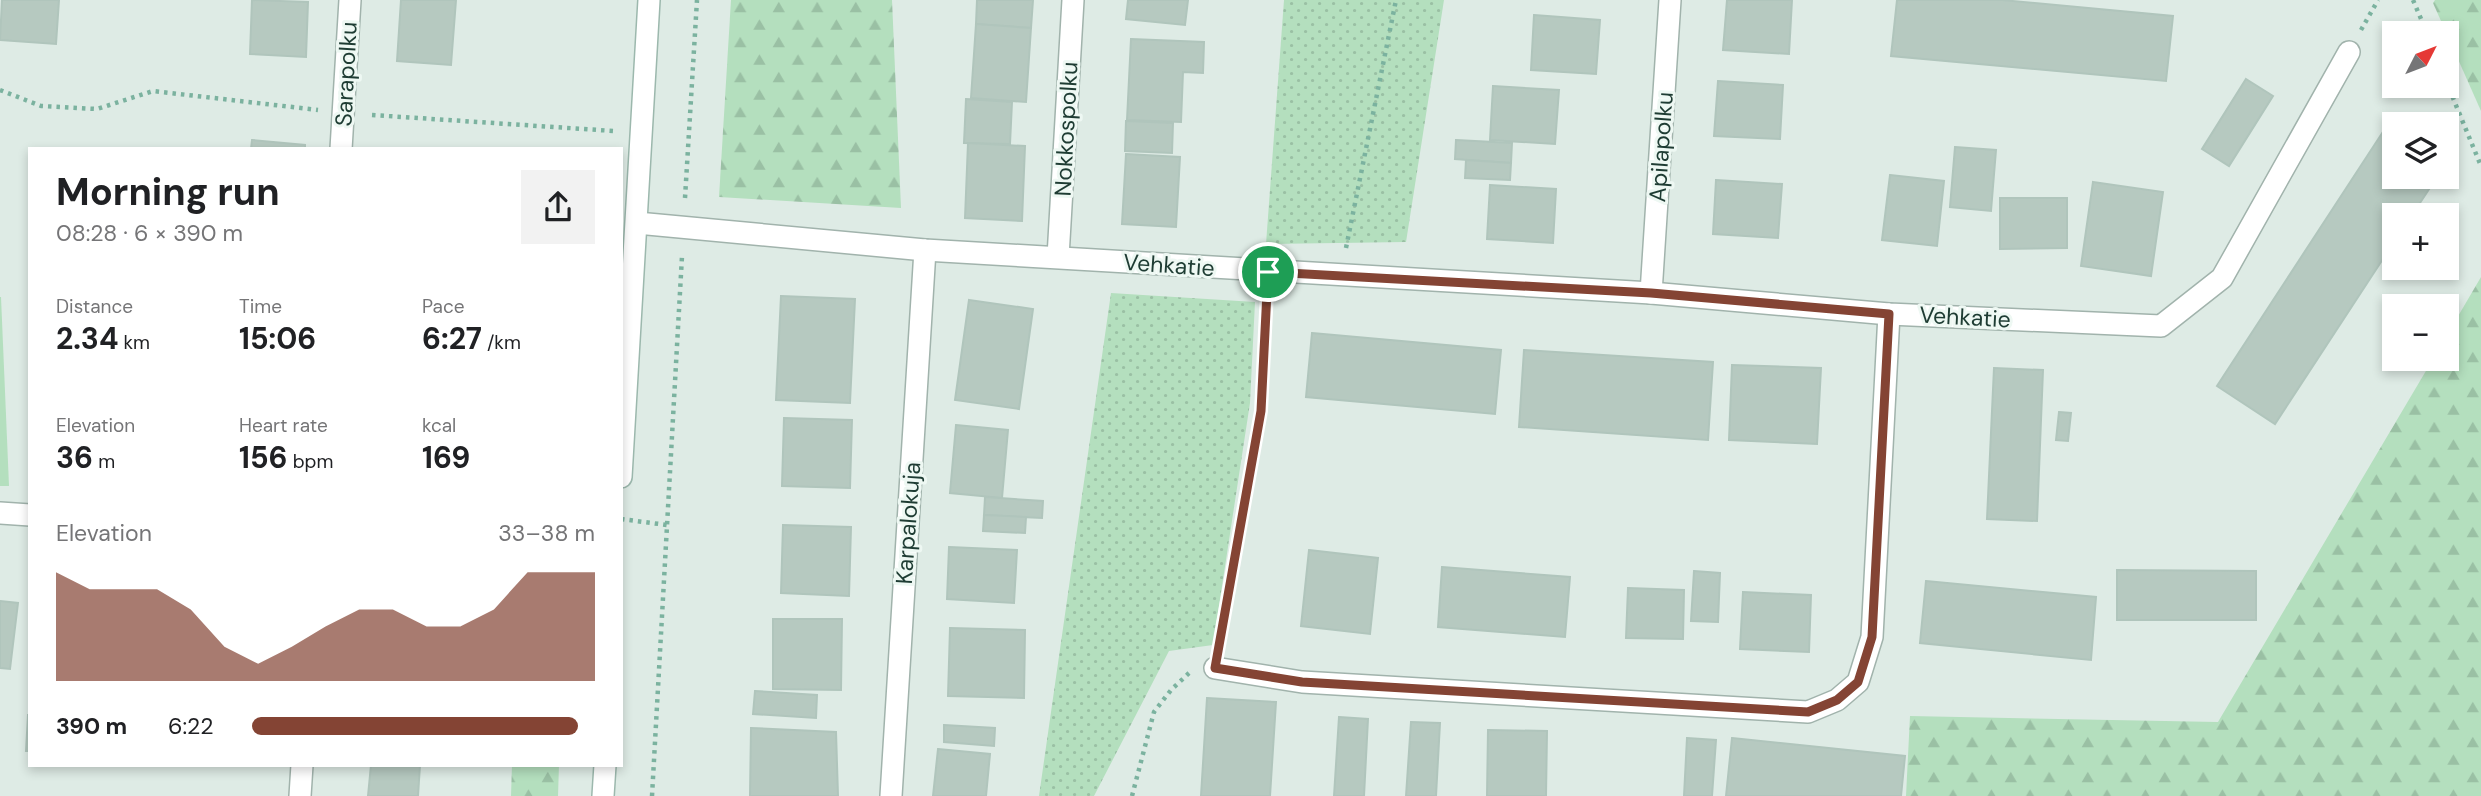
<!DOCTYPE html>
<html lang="en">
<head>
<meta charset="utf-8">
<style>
  :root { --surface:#fff; --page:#f2f2f2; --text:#202124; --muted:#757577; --accent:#844434 }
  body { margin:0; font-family:"DM Sans",sans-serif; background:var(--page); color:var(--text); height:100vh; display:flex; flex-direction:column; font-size:26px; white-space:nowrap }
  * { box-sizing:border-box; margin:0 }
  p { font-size:23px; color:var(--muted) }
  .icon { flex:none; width:38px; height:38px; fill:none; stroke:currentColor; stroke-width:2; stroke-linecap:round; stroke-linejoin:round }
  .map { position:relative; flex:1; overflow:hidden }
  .panel { position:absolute; left:28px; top:147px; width:595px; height:620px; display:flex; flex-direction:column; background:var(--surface); border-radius:0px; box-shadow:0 4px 10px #0003 }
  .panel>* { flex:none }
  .needle { width:46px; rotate:48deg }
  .controls { position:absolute; left:2382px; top:21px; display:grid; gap:14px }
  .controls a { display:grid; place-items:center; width:77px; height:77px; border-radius:0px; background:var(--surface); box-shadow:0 4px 10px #0003; font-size:35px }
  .pin { position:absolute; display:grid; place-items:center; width:60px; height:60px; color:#fff; margin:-30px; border:4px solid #fff; border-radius:50%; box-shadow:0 2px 7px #0007 }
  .round { display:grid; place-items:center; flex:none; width:74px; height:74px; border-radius:0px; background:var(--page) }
  .overview { display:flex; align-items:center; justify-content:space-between; height:119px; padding:0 28px }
  h1 { font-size:38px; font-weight:700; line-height:52px }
  .figures { display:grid; grid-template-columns:repeat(3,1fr); gap:10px; height:119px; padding:7px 28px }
  .figures div { display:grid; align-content:center }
  .figures b { font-size:30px; font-weight:700 }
  .figures small { font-size:19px; font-weight:400 }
  .figures p { font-size:19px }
  .chart { height:196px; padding:14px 28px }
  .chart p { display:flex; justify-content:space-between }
  .chart svg { width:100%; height:126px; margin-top:7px; fill:var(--accent); opacity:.7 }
  ul { padding:0 28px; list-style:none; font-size:23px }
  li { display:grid; grid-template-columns:112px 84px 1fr; align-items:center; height:52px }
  li i { height:18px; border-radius:9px; background:var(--accent) }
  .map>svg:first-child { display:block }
  .green { fill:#b4dfbe }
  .forest { fill:url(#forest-firs) }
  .park { fill:url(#park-dots) }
  .building { fill:#b6c9c0; stroke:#b0c5bc; stroke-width:2 }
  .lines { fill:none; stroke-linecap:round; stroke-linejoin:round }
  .street-casing { stroke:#a1b3ac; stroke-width:24 }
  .secondary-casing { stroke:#9cb8ad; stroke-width:24 }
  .path { stroke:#7bb29f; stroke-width:4.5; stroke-dasharray:3.5 5; stroke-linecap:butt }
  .street { stroke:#fff; stroke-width:21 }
  .secondary { stroke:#fff; stroke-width:21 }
  .route-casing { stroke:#fff; stroke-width:14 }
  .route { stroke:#844434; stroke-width:9 }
  .labels { text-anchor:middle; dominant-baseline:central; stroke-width:6; stroke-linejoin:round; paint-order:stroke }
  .street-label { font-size:23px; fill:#1e3c33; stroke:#eef8f3 }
</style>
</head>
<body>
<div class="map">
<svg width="2481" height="796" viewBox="0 0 2481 796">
  <defs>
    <pattern id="forest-firs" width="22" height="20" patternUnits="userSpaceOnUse" patternTransform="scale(1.75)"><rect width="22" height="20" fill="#b4dfbe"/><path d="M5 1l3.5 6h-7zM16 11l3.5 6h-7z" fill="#9ac0a4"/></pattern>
    <pattern id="park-dots" width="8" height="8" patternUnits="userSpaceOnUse" patternTransform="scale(1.75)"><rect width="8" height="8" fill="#b4dfbe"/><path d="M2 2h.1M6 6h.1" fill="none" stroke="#9ac0a4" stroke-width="1.8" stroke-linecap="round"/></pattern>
  </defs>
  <rect width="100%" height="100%" fill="#deebe5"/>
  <path class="green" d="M 0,297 L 1,297 L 9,486 L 0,486 Z"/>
  <g class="forest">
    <path d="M 731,0 L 892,0 L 901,208 L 719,197 Z"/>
    <path d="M 2435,0 L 2481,0 L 2481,111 L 2433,3 Z"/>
    <path d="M 2481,277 L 2481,796 L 1906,796 L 1910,716 L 2218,722 L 2433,359 L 2446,359 L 2447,335 Z"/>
    <path d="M 512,765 L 559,765 L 558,796 L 511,796 Z"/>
  </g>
  <g class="park">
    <path d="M 1284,0 L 1444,0 L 1406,242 L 1266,244 Z"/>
    <path d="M 1111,293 L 1255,302 L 1250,403 L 1213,645 L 1169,651 L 1094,796 L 1039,796 Z"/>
  </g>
  <g class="building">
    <path d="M 2,0 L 59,0 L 56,44 L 0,40 Z"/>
    <path d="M 252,0 L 308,2 L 306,57 L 250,54 Z"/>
    <path d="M 401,0 L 456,0 L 451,65 L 397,61 Z"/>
    <path d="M 977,0 L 1033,0 L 1031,28 L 976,24 Z"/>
    <path d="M 1128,0 L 1188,0 L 1185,25 L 1126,19 Z"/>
    <path d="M 1727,0 L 1792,0 L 1789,54 L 1723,50 Z"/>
    <path d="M 1897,0 L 2002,0 L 2173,16 L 2166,81 L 1891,56 Z"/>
    <path d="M 1534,15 L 1600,20 L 1596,74 L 1531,70 Z"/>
    <path d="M 976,24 L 1031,28 L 1026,102 L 971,98 Z"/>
    <path d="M 1131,39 L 1204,42 L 1203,73 L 1183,72 L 1181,122 L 1127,120 Z"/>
    <path d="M 2246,79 L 2273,96 L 2229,166 L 2202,149 Z"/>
    <path d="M 1718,81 L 1783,85 L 1780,139 L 1714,136 Z"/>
    <path d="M 1493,86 L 1559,90 L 1555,144 L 1490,140 Z"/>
    <path d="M 966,99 L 1012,102 L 1010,144 L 964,143 Z"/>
    <path d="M 1126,121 L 1173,123 L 1172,153 L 1125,151 Z"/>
    <path d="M 2390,121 L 2395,124 L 2394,177 L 2437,177 L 2412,215 L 2394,215 L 2394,242 L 2275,424 L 2217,386 Z"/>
    <path d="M 252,140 L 305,145 L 305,149 L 251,149 Z"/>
    <path d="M 1456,140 L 1512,143 L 1511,163 L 1455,159 Z"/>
    <path d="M 968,143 L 1025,146 L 1022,221 L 965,218 Z"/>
    <path d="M 1955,147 L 1996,150 L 1991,211 L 1950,207 Z"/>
    <path d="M 1126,154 L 1180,157 L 1176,227 L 1122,224 Z"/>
    <path d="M 1466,160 L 1511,163 L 1510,180 L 1465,178 Z"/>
    <path d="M 1890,175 L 1944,181 L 1937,246 L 1882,240 Z"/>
    <path d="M 1716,180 L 1782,184 L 1778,238 L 1713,234 Z"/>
    <path d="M 2093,182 L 2163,192 L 2151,276 L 2081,266 Z"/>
    <path d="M 1490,185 L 1556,189 L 1553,243 L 1487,239 Z"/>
    <path d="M 2000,198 L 2067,198 L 2067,248 L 2000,249 Z"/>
    <path d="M 781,296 L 855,299 L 850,403 L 776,400 Z"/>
    <path d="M 969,300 L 1033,309 L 1019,409 L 955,400 Z"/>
    <path d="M 1312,333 L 1501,350 L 1495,414 L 1306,397 Z"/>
    <path d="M 1524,350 L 1713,362 L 1708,440 L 1519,427 Z"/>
    <path d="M 1732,365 L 1821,368 L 1817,444 L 1729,440 Z"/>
    <path d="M 1994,368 L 2043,370 L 2037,521 L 1987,519 Z"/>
    <path d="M 2059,412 L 2071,413 L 2068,441 L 2056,440 Z"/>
    <path d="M 784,418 L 852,420 L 850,488 L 782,486 Z"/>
    <path d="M 956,425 L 1008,430 L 1002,498 L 950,493 Z"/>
    <path d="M 985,497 L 1043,501 L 1042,518 L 984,515 Z"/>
    <path d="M 984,515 L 1026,517 L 1025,533 L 983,531 Z"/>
    <path d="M 783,525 L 851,527 L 849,596 L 781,593 Z"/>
    <path d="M 949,547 L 1017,550 L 1014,603 L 947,599 Z"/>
    <path d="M 1309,550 L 1378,558 L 1370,634 L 1301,626 Z"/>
    <path d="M 1442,567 L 1570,577 L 1565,637 L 1438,627 Z"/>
    <path d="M 2117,570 L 2256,571 L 2256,620 L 2117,620 Z"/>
    <path d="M 1694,571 L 1720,573 L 1718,622 L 1691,621 Z"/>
    <path d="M 1926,581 L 2096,597 L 2091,660 L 1920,643 Z"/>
    <path d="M 1628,588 L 1684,590 L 1683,639 L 1626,638 Z"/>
    <path d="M 1743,592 L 1811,595 L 1809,652 L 1740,649 Z"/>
    <path d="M 0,601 L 18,603 L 10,669 L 0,668 Z"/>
    <path d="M 773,619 L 842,619 L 841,690 L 773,689 Z"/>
    <path d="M 950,628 L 1025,630 L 1024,698 L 948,696 Z"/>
    <path d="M 755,691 L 817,695 L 816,718 L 753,714 Z"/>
    <path d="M 1207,698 L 1276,702 L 1270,796 L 1201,796 Z"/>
    <path d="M 28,715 L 30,715 L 30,751 L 26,751 Z"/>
    <path d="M 1339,717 L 1368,719 L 1364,796 L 1334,796 Z"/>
    <path d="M 1411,722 L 1440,723 L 1436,796 L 1406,796 Z"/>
    <path d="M 944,725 L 995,728 L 994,746 L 944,742 Z"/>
    <path d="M 751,728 L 836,732 L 838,796 L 750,796 Z"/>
    <path d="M 1488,730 L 1547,731 L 1546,796 L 1487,796 Z"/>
    <path d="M 1687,738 L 1716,740 L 1712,796 L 1684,796 Z"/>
    <path d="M 1732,738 L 1905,756 L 1901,796 L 1726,796 Z"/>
    <path d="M 938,749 L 990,754 L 986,796 L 933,796 Z"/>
    <path d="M 371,765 L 420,765 L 418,796 L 368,796 Z"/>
  </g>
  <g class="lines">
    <defs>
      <g id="street">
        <path d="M 341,149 L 350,0"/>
        <path d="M 637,223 L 925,250 L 1651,293 L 1889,314 L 2161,326 L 2222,278 L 2349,52"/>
        <path d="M 1058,257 L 1073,0"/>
        <path d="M 1651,293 L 1670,0"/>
        <path d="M 0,513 L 30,515"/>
        <path d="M 1215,668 L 1302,682 L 1808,712 L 1837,700 L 1858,682 L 1872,637 L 1889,314"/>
        <path d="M 300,796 L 302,765"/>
        <path d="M 891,796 L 925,250"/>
      </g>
      <g id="secondary">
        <path d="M 621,477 L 649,0"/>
        <path d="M 603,796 L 605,765"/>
      </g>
    </defs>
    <use href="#street" class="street-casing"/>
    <use href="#secondary" class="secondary-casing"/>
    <g class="path">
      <path d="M 2413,0 L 2427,33"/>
      <path d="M 2361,30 L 2378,0"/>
      <path d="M 2446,81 L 2481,166"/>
      <path d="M 0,90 L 41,106 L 97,109 L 153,91 L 318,110"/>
      <path d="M 372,115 L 614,131"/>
      <path d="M 685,198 L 697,0"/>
      <path d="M 1346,248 L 1396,0"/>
      <path d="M 621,519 L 667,525"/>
      <path d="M 1220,641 L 1261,411 L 1267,297"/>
      <path d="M 652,796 L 682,256"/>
      <path d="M 1132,796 L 1154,712 L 1171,690 L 1189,673"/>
    </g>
    <use href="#street" class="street"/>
    <use href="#secondary" class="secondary"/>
  </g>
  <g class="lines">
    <defs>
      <path id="route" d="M 1268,272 L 1651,293 L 1889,314 L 1872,637 L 1858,682 L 1837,700 L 1808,712 L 1302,682 L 1215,668 L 1261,411 Z"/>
    </defs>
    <use href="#route" class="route-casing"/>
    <use href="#route" class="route"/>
  </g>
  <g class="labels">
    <g class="street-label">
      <text transform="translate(346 74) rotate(-87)">Sarapolku</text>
      <text transform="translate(1066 129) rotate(-87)">Nokkospolku</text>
      <text transform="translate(1661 147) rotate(-86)">Apilapolku</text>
      <text transform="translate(1169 265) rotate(4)">Vehkatie</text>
      <text transform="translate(1965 317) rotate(3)">Vehkatie</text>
      <text transform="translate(908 523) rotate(-86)">Karpalokuja</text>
    </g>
  </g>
</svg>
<div class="controls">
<a><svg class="needle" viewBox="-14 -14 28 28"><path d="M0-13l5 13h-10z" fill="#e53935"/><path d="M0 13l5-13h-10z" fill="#757577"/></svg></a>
<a><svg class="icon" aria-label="layers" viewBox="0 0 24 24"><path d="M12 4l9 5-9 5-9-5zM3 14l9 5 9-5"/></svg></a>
<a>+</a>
<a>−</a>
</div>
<div class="pin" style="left:1268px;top:272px;background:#1e9e55"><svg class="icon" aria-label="arrive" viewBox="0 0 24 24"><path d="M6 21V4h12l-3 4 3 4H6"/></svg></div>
<section class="panel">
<div class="overview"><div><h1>Morning run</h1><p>08:28 · 6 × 390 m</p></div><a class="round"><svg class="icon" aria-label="share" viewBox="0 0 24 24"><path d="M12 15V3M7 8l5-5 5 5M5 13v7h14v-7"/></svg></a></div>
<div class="figures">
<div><p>Distance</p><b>2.34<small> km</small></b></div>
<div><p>Time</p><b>15:06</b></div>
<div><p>Pace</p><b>6:27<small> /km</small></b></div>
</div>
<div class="figures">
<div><p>Elevation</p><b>36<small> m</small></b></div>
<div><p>Heart rate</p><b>156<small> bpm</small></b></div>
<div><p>kcal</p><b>169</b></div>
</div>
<div class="chart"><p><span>Elevation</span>33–38 m</p>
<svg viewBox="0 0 160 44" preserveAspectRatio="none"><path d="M0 44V6L10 12L20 12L30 12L40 19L50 32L60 38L70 32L80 25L90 19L100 19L110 25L120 25L130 19L140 6L150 6L160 6V44z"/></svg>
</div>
<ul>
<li><b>390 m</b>6:22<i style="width:95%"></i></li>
</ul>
</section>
</div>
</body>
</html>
